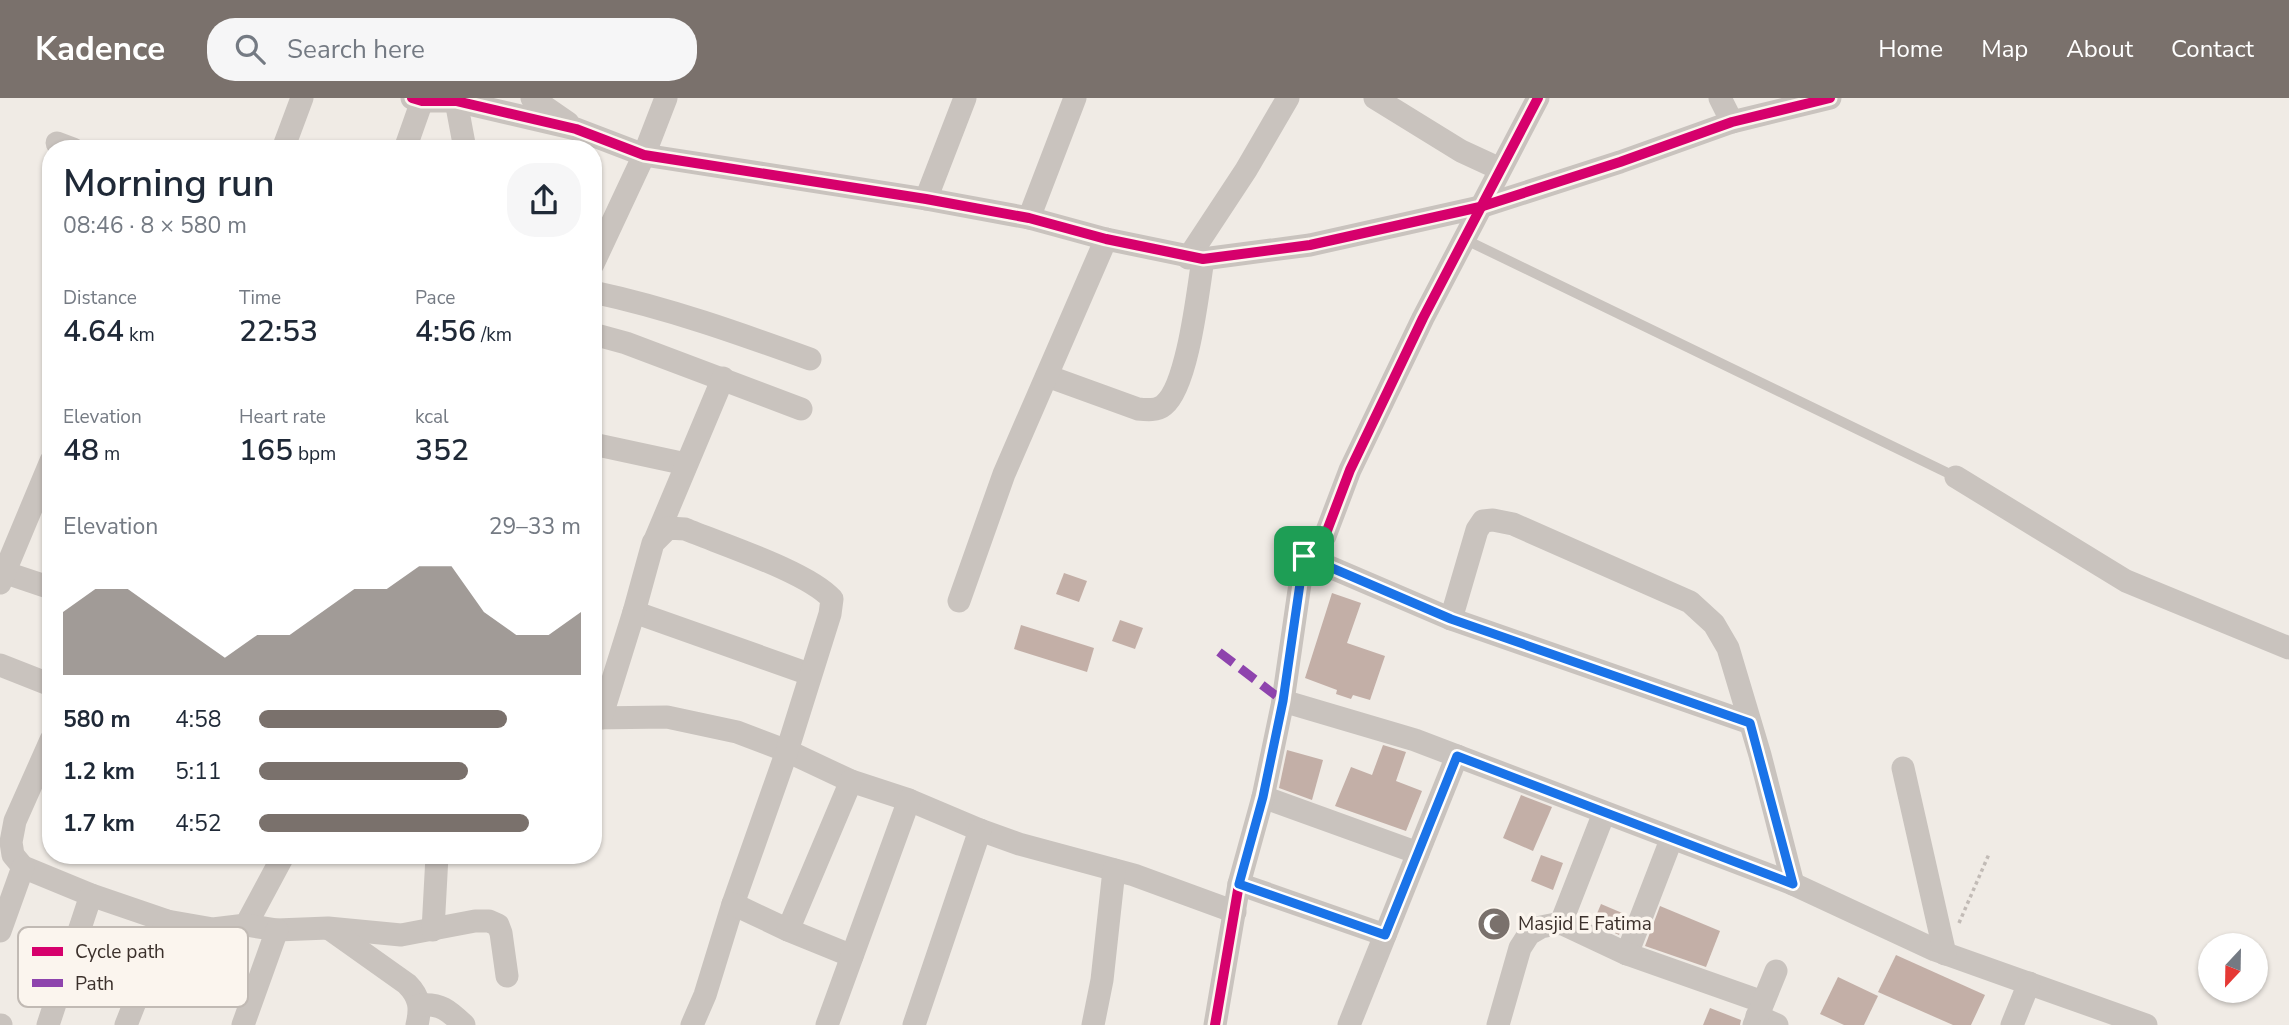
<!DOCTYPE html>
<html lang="en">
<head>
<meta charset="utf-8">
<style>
  :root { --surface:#fff; --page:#f6f6f7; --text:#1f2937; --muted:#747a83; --accent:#7a716c }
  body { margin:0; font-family:"Nunito Sans",sans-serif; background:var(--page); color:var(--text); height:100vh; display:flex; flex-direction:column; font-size:26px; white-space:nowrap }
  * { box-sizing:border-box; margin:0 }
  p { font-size:23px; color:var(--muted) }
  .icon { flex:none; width:38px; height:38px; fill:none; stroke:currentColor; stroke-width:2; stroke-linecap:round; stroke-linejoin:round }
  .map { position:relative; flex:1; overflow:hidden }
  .side { position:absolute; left:42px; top:42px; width:560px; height:724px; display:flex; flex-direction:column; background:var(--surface); border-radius:28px; box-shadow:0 2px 5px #0004 }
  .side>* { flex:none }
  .needle { width:46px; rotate:202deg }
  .fabs { position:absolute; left:2198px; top:835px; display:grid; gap:14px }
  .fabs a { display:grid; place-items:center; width:70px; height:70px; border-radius:50%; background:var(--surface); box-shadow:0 2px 5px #0004; font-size:35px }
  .pin { position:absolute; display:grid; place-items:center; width:60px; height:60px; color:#fff; margin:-30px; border-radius:14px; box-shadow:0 4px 10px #0006 }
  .round { display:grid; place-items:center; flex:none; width:74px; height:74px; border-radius:28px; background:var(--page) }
  .head { display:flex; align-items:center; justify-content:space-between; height:119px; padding:0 21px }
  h1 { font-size:38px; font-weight:600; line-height:52px }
  .figures { display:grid; grid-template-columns:repeat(3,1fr); gap:10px; height:119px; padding:7px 21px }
  .figures div { display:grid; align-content:center }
  .figures b { font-size:30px; font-weight:600 }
  .figures small { font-size:19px; font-weight:400 }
  .figures p { font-size:19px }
  .chart { height:196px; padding:14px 21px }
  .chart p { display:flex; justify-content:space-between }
  .chart svg { width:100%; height:126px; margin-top:7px; fill:var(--accent); opacity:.7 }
  ul { padding:0 21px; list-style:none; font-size:23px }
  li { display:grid; grid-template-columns:112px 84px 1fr; align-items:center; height:52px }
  li i { height:18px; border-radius:9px; background:var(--accent) }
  header { display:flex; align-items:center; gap:42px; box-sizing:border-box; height:98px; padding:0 35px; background:var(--accent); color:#fff }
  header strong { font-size:33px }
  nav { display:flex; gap:38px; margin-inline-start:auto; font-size:24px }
  .search { width:490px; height:63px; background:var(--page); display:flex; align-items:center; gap:18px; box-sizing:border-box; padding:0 24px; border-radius:28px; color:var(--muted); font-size:26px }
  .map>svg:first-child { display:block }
  .building { fill:#c3afa7 }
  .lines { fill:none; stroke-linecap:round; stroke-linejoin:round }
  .path { stroke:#c2bbb6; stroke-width:3.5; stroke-dasharray:3.5 3.5; stroke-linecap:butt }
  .service { stroke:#c9c3be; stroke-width:10 }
  .minor { stroke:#c9c3be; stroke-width:23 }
  .quiet { stroke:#8e44ad; stroke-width:9; stroke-dasharray:18 9; stroke-linecap:butt }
  .cycleway-casing { stroke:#fbf5ee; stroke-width:15 }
  .cycleway { stroke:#d6006c; stroke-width:10 }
  .route-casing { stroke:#fff; stroke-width:14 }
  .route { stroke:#1a73e8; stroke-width:9 }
  .labels { text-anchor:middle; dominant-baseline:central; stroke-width:7; stroke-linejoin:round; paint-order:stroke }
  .poi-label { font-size:19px; fill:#3b302b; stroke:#fbf5ee; text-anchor:start }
  .key { fill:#fbf5ee; stroke:#c1bab4; stroke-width:2 }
  .key-label { font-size:19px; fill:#3b302b }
</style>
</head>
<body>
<header>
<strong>Kadence</strong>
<div class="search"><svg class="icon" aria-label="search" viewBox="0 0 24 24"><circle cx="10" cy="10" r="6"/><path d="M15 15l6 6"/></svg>Search here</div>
<nav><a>Home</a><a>Map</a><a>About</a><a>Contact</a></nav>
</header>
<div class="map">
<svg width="2289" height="927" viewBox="0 0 2289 927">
  <rect width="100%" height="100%" fill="#f0ebe5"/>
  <g class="building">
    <path d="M 1064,475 L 1087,483 L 1079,504 L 1056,496 Z"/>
    <path d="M 1332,495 L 1361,505 L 1347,545 L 1385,558 L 1370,602 L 1353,597 L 1351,601 L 1336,596 L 1337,592 L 1305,580 Z"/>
    <path d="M 1120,522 L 1143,530 L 1135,551 L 1112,543 Z"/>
    <path d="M 1021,527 L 1094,550 L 1087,574 L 1014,551 Z"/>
    <path d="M 1383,647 L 1406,654 L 1396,683 L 1422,693 L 1406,733 L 1335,708 L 1351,669 L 1372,677 Z"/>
    <path d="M 1287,652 L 1323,662 L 1312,702 L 1279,690 Z"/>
    <path d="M 1521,697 L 1552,709 L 1533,753 L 1503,740 Z"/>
    <path d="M 1541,757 L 1563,765 L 1553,792 L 1531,783 Z"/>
    <path d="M 1601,806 L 1627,817 L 1619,837 L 1593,825 Z"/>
    <path d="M 1660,808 L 1720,833 L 1706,869 L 1645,848 Z"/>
    <path d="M 1896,857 L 1985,897 L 1971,927 L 1953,927 L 1878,894 Z"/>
    <path d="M 1838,879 L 1878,898 L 1864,927 L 1844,927 L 1820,916 Z"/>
    <path d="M 1710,910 L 1741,922 L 1740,927 L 1703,927 Z"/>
  </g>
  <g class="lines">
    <path class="path" d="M 1959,825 L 1989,756"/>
    <path class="service" d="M 1464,141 L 1956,379"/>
    <g class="minor">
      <path d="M 412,0 L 422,3 L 456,3 L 576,31 L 644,57 L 926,101 L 1029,120 L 1106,141 L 1203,161 L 1310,147 L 1480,109 L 1620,64 L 1732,24 L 1830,0"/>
      <path d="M 532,0 L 568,25"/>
      <path d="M 1375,0 L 1461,53 L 1500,71"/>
      <path d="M 1720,0 L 1732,24"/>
      <path d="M 456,3 L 465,51"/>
      <path d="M 57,45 L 73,51"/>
      <path d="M 283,51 L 302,0"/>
      <path d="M 405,51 L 423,0"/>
      <path d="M 926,101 L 965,0"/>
      <path d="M 1029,120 L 1075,0"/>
      <path d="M 1188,160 L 1246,72 L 1288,0"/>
      <path d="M 593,166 L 644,57 L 666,0"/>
      <path d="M 593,194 C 668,210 738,235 810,261"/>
      <path d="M 593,236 L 626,245 L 801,311"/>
      <path d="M 1047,278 L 1138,311 C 1147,312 1157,313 1164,307 C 1188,288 1198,192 1203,161"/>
      <path d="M 593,346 L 686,366"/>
      <path d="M 1956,379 L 2126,483 L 2289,550"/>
      <path d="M 655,442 L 723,280"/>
      <path d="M 1304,458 L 1451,521 L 1750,625"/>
      <path d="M 0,473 L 51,490"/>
      <path d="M 0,485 L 51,363"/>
      <path d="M 959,503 L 1004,376 L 1106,141"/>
      <path d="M 634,514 L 809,576"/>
      <path d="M 1451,521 L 1477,432 L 1483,423 L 1493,422 L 1513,426 L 1690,504 L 1714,526 L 1728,550 L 1760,657 L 1793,786"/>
      <path d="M 0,567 L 51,587"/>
      <path d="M 1283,603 L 1415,642 L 1793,786 L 1935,852 L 2146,927"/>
      <path d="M 593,620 L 667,619 L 737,634 L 787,653 L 851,683 L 909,702 L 980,732 L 1019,746 L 1134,777 L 1235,814"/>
      <path d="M 601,620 L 634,514 L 653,445 L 668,430 L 685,431 C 721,446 808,474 832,501 L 830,516 L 787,653 L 733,806 L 705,897 L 692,927"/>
      <path d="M 51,642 L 15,723 L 11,744 L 13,757 L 23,769 L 91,797 L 167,823 L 213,831 L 246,827 L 283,758"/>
      <path d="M 1903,670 L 1945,856"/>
      <path d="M 1263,699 L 1418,755"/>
      <path d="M 1239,786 L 1385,837"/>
      <path d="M 733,806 L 788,832 L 852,858"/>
      <path d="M 1561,825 L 1604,715"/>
      <path d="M 246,827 L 277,832 L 328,830 L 401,837 L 475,823 L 489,823 L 498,827 L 501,835 L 507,878"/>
      <path d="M 331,832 L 407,886 C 420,899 421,910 417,927"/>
      <path d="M 433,832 L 437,758"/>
      <path d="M 788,832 L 851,683"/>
      <path d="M 0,833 L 23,769"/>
      <path d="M 1627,856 L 1671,742"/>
      <path d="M 420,907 C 441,905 449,913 464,927"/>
      <path d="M 1757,918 L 1777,927"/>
      <path d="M 0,927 L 1,927"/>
      <path d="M 48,927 L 91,797"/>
      <path d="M 126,927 L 167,823"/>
      <path d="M 243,927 L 277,832"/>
      <path d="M 827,927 L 909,702"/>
      <path d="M 914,927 L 980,732"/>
      <path d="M 1093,927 L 1102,882 L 1114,772"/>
      <path d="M 1215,927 L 1239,786 L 1263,699 L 1283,603 L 1304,458 L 1325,438 L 1350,372 L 1423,220 L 1538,0"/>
      <path d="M 1349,927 L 1457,658"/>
      <path d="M 1498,927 L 1520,850 L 1529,836 L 1541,829 L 1561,825 L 1627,856 L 1763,904"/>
      <path d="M 1754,927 L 1776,873"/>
      <path d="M 2012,927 L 2029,885"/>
    </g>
    <path class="quiet" d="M 1219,554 L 1283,603"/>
    <defs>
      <g id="cycleway">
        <path d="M 412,0 L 422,3 L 456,3 L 576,31 L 644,57 L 926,101 L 1029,120 L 1106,141 L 1203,161 L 1310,147 L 1480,109 L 1620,64 L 1732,24 L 1830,0"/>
        <path d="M 1215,927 L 1239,786 L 1263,699 L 1283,603 L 1304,458 L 1325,438 L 1350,372 L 1423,220 L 1538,0"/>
      </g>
    </defs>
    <use href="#cycleway" class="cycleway-casing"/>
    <use href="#cycleway" class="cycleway"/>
  </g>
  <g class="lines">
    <defs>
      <path id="route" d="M 1304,458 L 1451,521 L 1750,625 L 1793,786 L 1457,658 L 1385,837 L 1239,786 L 1263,699 L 1283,603 Z"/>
    </defs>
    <use href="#route" class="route-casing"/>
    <use href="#route" class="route"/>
  </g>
  <defs>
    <symbol id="mosque-disc" viewBox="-11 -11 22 22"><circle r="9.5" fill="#7a716c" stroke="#fbf5ee"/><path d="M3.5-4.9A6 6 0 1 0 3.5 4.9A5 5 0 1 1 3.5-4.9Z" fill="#fff"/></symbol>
  </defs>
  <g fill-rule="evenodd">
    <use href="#mosque-disc" x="1475" y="807" width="38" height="38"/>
  </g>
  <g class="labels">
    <g class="poi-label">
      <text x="1518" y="826">Masjid E Fatima</text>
    </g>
  </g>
  <rect x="18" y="829" width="230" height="80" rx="10" class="key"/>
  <rect x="32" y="849" width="31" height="9" fill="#d6006c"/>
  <rect x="32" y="881" width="31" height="8" fill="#8e44ad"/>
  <g class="key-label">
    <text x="75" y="860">Cycle path</text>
    <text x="75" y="892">Path</text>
  </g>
</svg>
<div class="fabs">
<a><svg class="needle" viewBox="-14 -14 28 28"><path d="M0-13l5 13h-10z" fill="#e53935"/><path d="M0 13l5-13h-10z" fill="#747a83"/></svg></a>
</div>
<div class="pin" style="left:1304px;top:458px;background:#1e9e55"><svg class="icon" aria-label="arrive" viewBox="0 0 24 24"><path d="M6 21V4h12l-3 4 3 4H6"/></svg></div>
<section class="side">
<div class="head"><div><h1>Morning run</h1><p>08:46 · 8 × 580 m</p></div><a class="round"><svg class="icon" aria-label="share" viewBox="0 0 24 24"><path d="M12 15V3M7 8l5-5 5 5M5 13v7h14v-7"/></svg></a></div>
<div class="figures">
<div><p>Distance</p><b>4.64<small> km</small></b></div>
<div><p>Time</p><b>22:53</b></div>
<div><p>Pace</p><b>4:56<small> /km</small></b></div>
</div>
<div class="figures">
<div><p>Elevation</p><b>48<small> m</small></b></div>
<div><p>Heart rate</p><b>165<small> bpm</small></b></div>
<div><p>kcal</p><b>352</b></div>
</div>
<div class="chart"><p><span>Elevation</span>29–33 m</p>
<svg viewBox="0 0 160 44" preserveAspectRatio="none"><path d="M0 44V22L10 14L20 14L30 22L40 30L50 38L60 30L70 30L80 22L90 14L100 14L110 6L120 6L130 22L140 30L150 30L160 22V44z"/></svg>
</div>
<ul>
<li><b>580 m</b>4:58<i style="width:77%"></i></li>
<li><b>1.2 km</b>5:11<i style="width:65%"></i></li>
<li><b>1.7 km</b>4:52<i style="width:84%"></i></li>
</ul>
</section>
</div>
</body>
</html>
